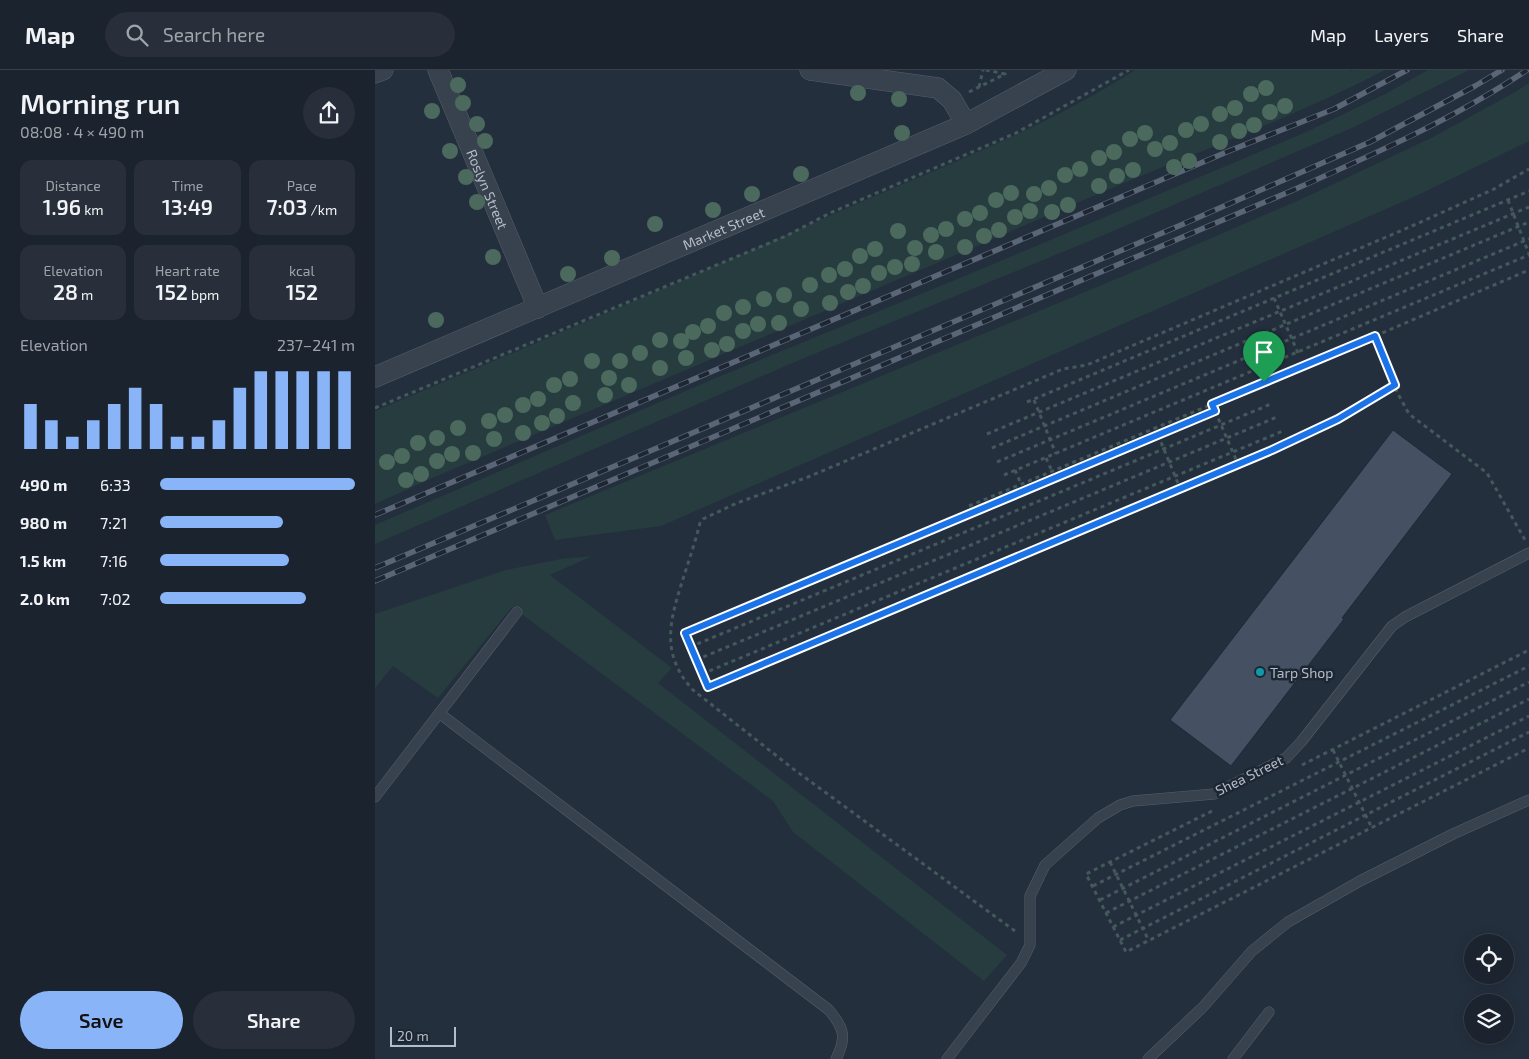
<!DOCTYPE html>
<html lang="en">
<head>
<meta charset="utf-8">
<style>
  :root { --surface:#1b232e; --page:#282f3a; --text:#f1f3f6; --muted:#a0a4aa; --line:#39404a; --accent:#8ab4f8 }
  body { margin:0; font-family:"Exo 2",sans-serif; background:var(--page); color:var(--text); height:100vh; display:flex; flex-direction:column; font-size:19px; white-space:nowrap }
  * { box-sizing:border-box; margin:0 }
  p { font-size:16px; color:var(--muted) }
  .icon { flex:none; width:28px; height:28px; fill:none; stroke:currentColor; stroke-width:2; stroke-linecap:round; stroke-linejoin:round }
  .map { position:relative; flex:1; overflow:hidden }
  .panel { display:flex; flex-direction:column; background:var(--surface); width:375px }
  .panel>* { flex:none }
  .tools { position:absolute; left:1089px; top:864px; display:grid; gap:10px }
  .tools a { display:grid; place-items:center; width:50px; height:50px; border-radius:50%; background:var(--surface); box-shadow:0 2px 12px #0003,0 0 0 1px var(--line); font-size:25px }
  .scale { position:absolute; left:15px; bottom:12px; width:66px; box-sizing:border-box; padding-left:5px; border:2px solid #b4bcc9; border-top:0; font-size:14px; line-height:18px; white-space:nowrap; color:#b4bcc9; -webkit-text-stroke:4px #1d2633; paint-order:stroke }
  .pin { position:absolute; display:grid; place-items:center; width:42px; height:42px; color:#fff; margin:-51px -21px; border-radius:50% 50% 50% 0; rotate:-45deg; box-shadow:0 0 5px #0007 }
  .pin .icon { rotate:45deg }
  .round { display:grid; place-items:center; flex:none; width:52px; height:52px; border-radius:26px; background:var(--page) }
  .overview { display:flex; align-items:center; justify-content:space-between; height:85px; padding:0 20px }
  h1 { font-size:28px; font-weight:600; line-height:38px }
  .stats { display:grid; grid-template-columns:repeat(3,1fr); gap:8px; height:85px; padding:5px 20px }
  .stats div { display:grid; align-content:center; border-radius:12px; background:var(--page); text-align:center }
  .stats b { font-size:21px; font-weight:600 }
  .stats small { font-size:14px; font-weight:400 }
  .stats p { font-size:14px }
  .chart { height:140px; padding:10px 20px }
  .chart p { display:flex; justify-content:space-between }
  .chart svg { width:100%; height:90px; margin-top:5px; stroke:var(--accent); stroke-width:6 }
  .cta { display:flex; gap:10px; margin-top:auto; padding:10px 20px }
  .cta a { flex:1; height:58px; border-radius:30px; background:var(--accent); color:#111; font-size:20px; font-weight:600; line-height:58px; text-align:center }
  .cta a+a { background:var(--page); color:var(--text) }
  ul { padding:0 20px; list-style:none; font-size:16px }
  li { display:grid; grid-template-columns:80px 60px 1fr; align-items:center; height:38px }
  li i { height:12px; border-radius:6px; background:var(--accent) }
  header { display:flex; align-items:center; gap:30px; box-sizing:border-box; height:70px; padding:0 25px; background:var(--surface); border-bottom:1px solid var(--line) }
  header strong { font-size:24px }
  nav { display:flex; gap:28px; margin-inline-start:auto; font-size:18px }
  .search { width:350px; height:45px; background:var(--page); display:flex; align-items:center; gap:12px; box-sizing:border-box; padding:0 18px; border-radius:28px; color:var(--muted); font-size:19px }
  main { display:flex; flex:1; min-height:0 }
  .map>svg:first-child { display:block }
  .green { fill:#263c3f }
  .building { fill:#455162; stroke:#1f2835 }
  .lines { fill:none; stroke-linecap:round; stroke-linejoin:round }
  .service-casing { stroke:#565f6c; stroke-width:11 }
  .minor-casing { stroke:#565f6c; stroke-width:21 }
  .path { stroke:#44595c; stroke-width:3; stroke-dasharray:4 4; stroke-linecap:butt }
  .service { stroke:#38414e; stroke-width:10 }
  .minor { stroke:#38414e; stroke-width:20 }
  .rail-casing { stroke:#5a6575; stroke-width:5.5 }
  .rail { stroke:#1d2633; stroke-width:4; stroke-dasharray:11; stroke-linecap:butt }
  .tree { fill:#4b6a5d }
  .route-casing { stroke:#fff; stroke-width:10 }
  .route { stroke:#1a73e8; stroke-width:6 }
  .culture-dot { fill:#0f9aa8; stroke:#1d2633; stroke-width:2 }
  .labels { text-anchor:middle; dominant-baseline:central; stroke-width:5; stroke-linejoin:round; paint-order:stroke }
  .street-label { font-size:14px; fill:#b4bcc9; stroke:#1d2633 }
  .poi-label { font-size:14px; fill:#b4bcc9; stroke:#1d2633; text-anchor:start }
</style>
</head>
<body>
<header>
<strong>Map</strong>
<div class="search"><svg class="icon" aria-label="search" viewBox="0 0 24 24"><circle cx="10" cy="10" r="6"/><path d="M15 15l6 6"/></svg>Search here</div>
<nav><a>Map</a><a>Layers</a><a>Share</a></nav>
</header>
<main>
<section class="panel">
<div class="overview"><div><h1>Morning run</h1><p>08:08 · 4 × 490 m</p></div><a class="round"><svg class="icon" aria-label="share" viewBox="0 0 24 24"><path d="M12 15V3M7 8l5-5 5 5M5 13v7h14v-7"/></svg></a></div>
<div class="stats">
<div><p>Distance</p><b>1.96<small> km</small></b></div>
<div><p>Time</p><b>13:49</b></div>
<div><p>Pace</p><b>7:03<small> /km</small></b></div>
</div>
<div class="stats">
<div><p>Elevation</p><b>28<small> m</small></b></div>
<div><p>Heart rate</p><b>152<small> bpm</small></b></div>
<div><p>kcal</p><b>152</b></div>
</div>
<div class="chart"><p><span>Elevation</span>237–241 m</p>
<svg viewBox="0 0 160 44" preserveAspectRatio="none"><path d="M5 44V22M15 44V30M25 44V38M35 44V30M45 44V22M55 44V14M65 44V22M75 44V38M85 44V38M95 44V30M105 44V14M115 44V6M125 44V6M135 44V6M145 44V6M155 44V6"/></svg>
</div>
<ul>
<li><b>490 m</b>6:33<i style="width:100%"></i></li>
<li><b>980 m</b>7:21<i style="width:63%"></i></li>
<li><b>1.5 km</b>7:16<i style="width:66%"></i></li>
<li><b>2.0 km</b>7:02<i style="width:75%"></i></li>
</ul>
<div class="cta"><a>Save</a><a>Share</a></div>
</section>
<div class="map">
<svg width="1154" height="989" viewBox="0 0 1154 989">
  <rect width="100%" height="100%" fill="#242f3e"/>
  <g class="green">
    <path d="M 760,0 L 975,0 L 976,1 L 979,0 L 1010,0 C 914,50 811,86 711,129 C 495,222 278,314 62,406 L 0,434 L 0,341 C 160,274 319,206 477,136 C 573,94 672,57 760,0 Z"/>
    <path d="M 1053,0 L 1094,0 L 979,57 L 729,165 L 415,294 L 0,474 L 0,455 L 336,310 L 597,203 L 929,63 L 1012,23 Z"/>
    <path d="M 1154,13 L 1154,71 L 1043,125 L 286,456 L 180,470 L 170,445 L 746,207 L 929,128 L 1058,67 L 1142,21 Z"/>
    <path d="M 217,486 L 175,505 L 297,598 L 283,613 L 632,885 L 609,911 L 418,762 L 398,731 L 137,537 L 63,628 L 18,596 L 0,618 L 0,544 L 131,500 L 186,489 Z"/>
  </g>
  <path class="building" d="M 1018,360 L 1077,404 L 967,548 L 969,549 L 856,696 L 795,650 Z"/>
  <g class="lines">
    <defs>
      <g id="service">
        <path d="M 64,643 L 454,940 C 469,958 472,967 461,989"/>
        <path d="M 0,727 L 142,542"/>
        <path d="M 572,989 L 646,893 L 655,875 L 655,826 L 670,795 L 723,748 L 745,735 L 758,731 L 839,724 L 911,688 L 926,672 L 1017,556 L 1030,547 L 1154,483"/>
        <path d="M 773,989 L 828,937 L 877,881 L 913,852 L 985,811 L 1078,764 L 1154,730"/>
        <path d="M 858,989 L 894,942"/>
      </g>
      <g id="minor">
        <path id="s1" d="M 63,0 L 163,238"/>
        <path d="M 435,0 L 563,18 L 577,30 L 591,54"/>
        <path d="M 0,3 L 8,0"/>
        <path id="s2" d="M 0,307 L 591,54 L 691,0"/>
      </g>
    </defs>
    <use href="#service" class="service-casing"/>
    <use href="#minor" class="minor-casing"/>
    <g class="path">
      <path d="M 604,17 L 608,0"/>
      <path d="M 594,22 L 630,4 L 611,0"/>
      <path d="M 1133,130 L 1154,184"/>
      <path d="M 899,228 L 923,283"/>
      <path d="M 1000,266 L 1154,200"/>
      <path d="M 883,299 L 889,312"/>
      <path d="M 659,330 L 681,384"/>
      <path d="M 652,332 L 1154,121"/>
      <path d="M 837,334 L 863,394 L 942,360 L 1019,315"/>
      <path d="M 0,338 L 411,166 L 455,143 L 641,63 L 754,0"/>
      <path d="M 840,341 L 310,563 L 333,617 L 863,394"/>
      <path d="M 612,364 L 1154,137"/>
      <path d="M 783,365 L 805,418"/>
      <path d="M 617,378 L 1154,152"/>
      <path d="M 671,388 L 677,401"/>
      <path d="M 622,392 L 1154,169"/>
      <path d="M 640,400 L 646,414"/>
      <path d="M 629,405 L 1154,185"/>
      <path d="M 594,436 L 1000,266 L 1022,322 L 1034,344 L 1112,403 L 1150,470"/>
      <path d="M 315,577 L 896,334"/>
      <path d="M 321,590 L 902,347"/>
      <path d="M 327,604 L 908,361"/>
      <path d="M 958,680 L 997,758"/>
      <path d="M 927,695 L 1154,580"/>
      <path d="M 837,741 L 711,804 L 751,882 L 1154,678"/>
      <path d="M 735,792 L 774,871"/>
      <path d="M 718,816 L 1154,596"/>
      <path d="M 725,830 L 1154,612"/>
      <path d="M 731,843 L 1154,629"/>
      <path d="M 738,857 L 1154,646"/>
      <path d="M 640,861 L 417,698 L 318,620 C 286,585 294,553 307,512 C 313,493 320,473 325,453 L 328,449 L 362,433 L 433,407 L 688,299 L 712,295 L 1037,156 L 1119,119 L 1154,99"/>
      <path d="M 745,870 L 1154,662"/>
    </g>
    <use href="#service" class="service"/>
    <use href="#minor" class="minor"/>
    <defs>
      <g id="rail">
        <path d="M 0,445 L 854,81 L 959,39 L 1032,0"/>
        <path d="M 0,498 L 806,155 L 995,72 L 1100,16 L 1127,0"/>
        <path d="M 0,511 L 916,121 C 997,85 1079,49 1152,0"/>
      </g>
    </defs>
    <use href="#rail" class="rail-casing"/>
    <use href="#rail" class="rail"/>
  </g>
  <g class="tree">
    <circle cx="83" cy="15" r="8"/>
    <circle cx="891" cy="18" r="8"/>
    <circle cx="483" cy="23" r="8"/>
    <circle cx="876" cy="24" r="8"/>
    <circle cx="524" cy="29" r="8"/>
    <circle cx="88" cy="33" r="8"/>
    <circle cx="910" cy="36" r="8"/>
    <circle cx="860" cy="38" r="8"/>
    <circle cx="57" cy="41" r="8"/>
    <circle cx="895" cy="42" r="8"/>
    <circle cx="845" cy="44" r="8"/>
    <circle cx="102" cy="54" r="8"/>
    <circle cx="826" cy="54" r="8"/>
    <circle cx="879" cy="55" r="8"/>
    <circle cx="811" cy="60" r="8"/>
    <circle cx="864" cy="61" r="8"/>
    <circle cx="527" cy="63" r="8"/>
    <circle cx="770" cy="63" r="8"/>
    <circle cx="755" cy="69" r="8"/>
    <circle cx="110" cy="71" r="8"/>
    <circle cx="845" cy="72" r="8"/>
    <circle cx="795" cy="73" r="8"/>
    <circle cx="780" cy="79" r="8"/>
    <circle cx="75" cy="81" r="8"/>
    <circle cx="739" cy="82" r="8"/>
    <circle cx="724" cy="88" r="8"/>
    <circle cx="814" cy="91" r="8"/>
    <circle cx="799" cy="97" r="8"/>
    <circle cx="705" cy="99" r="8"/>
    <circle cx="758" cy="100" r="8"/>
    <circle cx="426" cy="104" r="8"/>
    <circle cx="690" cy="105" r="8"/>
    <circle cx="742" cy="106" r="8"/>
    <circle cx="91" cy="107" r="8"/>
    <circle cx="724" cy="116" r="8"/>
    <circle cx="674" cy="118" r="8"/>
    <circle cx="636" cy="123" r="8"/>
    <circle cx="377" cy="124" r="8"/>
    <circle cx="659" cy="124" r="8"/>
    <circle cx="621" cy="130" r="8"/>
    <circle cx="102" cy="132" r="8"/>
    <circle cx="693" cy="135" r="8"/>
    <circle cx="338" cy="140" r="8"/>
    <circle cx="655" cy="141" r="8"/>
    <circle cx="677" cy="142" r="8"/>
    <circle cx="605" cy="143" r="8"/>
    <circle cx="640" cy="147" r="8"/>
    <circle cx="590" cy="149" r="8"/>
    <circle cx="280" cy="154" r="8"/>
    <circle cx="571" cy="159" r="8"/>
    <circle cx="624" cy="160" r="8"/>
    <circle cx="523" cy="161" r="8"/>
    <circle cx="556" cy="165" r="8"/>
    <circle cx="609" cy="166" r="8"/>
    <circle cx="590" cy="177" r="8"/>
    <circle cx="540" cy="178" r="8"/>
    <circle cx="500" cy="179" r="8"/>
    <circle cx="561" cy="182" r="8"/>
    <circle cx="485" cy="186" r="8"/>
    <circle cx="118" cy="187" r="8"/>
    <circle cx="237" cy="188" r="8"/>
    <circle cx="537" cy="194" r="8"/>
    <circle cx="520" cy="197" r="8"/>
    <circle cx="470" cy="199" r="8"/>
    <circle cx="504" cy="203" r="8"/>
    <circle cx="193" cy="204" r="8"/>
    <circle cx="454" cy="205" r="8"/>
    <circle cx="435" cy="215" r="8"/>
    <circle cx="488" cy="216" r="8"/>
    <circle cx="473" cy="222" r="8"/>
    <circle cx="409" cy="225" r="8"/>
    <circle cx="389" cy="229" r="8"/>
    <circle cx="455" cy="233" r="8"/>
    <circle cx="368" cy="237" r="8"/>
    <circle cx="426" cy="239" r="8"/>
    <circle cx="349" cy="243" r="8"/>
    <circle cx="61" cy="250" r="8"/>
    <circle cx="404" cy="253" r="8"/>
    <circle cx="383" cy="254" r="8"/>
    <circle cx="333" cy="256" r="8"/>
    <circle cx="368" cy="261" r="8"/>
    <circle cx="318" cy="262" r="8"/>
    <circle cx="285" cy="270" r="8"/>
    <circle cx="306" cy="271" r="8"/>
    <circle cx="352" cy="274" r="8"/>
    <circle cx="337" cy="280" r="8"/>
    <circle cx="265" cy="283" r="8"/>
    <circle cx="311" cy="288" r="8"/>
    <circle cx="217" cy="291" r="8"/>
    <circle cx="245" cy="291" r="8"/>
    <circle cx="285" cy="298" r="8"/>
    <circle cx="234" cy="308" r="8"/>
    <circle cx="195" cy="309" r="8"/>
    <circle cx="179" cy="315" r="8"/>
    <circle cx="254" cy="315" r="8"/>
    <circle cx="230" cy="325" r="8"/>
    <circle cx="163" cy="329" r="8"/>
    <circle cx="198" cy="333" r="8"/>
    <circle cx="148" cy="335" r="8"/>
    <circle cx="130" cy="345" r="8"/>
    <circle cx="182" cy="346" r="8"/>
    <circle cx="114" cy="351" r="8"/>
    <circle cx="167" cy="353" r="8"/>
    <circle cx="83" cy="358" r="8"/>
    <circle cx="148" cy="363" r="8"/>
    <circle cx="62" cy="368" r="8"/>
    <circle cx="119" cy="369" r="8"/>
    <circle cx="43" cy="373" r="8"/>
    <circle cx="98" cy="383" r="8"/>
    <circle cx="77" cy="384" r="8"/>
    <circle cx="27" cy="386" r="8"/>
    <circle cx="62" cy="391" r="8"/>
    <circle cx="12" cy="392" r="8"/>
    <circle cx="46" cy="404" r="8"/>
    <circle cx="31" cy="410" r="8"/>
  </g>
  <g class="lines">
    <defs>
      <path id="route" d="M 1000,266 L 1020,315 L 963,349 L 897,380 L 333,617 L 310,563 L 840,341 L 837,334 Z"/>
    </defs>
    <use href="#route" class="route-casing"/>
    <use href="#route" class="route"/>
  </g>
  <circle class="culture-dot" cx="885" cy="602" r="5"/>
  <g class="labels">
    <g class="street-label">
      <text stroke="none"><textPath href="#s1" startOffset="129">Roslyn Street</textPath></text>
      <text stroke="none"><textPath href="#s2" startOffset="379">Market Street</textPath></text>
      <text transform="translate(874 705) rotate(-26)">Shea Street</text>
    </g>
    <g class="poi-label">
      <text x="895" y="602">Tarp Shop</text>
    </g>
  </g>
</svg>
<div class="tools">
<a><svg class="icon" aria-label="locate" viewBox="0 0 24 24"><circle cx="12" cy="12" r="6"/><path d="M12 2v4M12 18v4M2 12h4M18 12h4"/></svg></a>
<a><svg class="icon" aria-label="layers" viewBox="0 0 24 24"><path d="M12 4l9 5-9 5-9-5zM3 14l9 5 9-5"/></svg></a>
</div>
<div class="scale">20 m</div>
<div class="pin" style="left:889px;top:312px;background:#1e9e55"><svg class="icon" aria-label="arrive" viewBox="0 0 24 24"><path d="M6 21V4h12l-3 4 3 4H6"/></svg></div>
</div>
</main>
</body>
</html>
